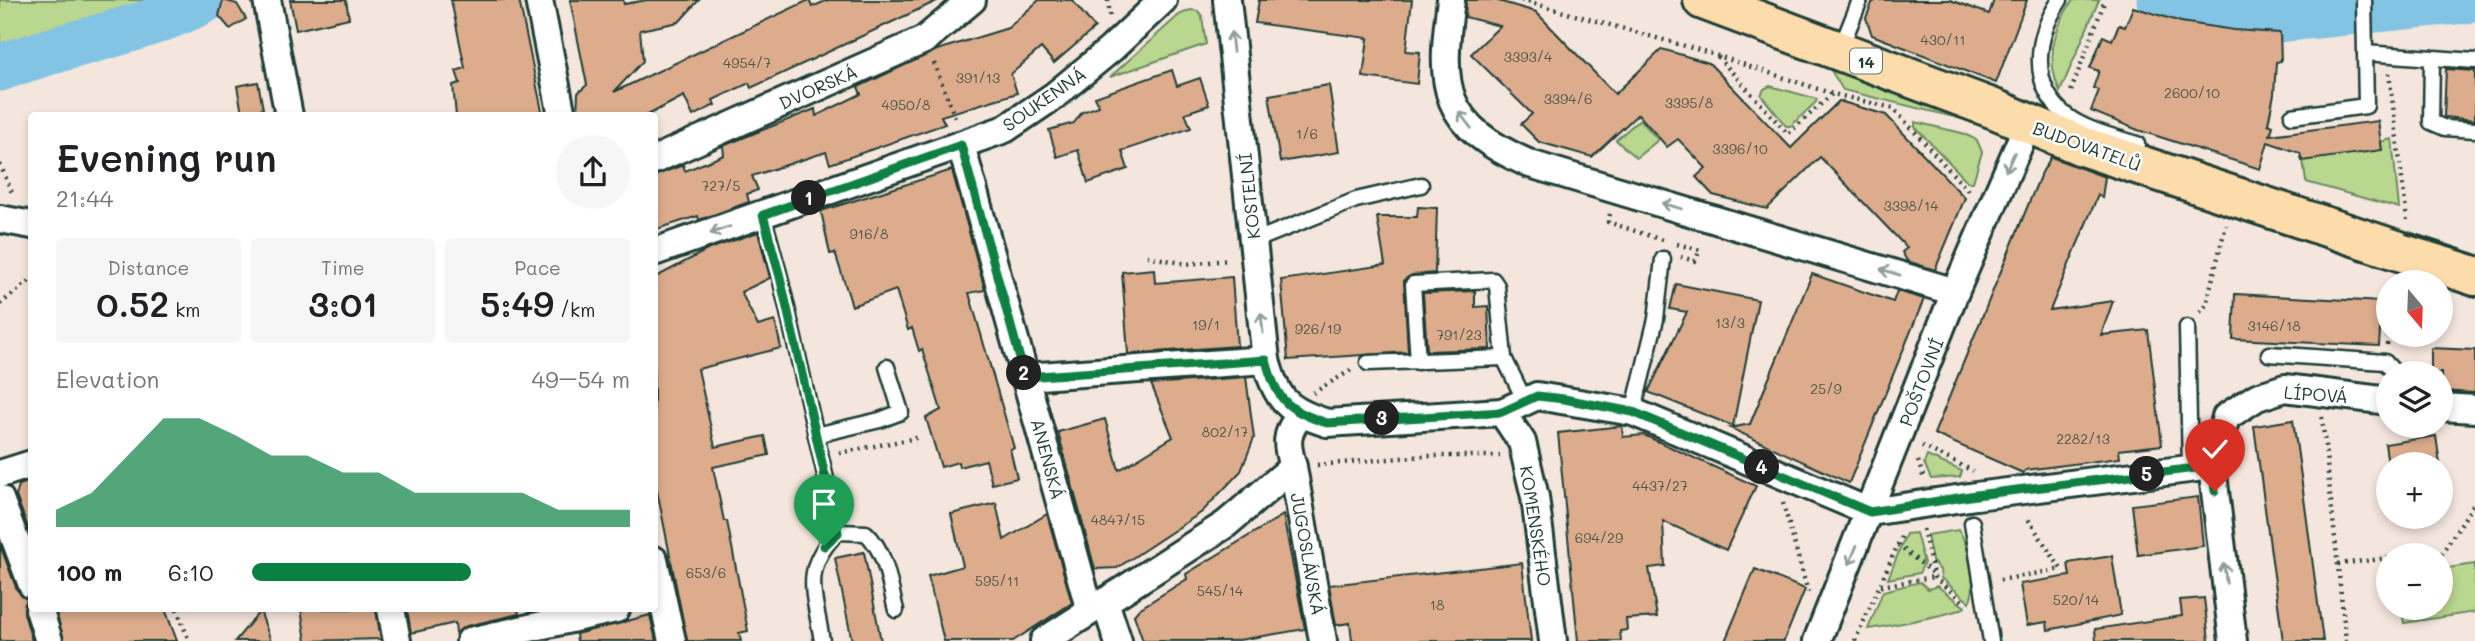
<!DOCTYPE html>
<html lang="en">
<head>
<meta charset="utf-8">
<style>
  :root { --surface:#fff; --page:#f6f6f6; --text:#202124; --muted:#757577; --accent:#0b8043 }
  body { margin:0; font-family:Mali,sans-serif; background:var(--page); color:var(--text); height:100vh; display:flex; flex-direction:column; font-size:26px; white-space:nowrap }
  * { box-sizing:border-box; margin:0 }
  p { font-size:23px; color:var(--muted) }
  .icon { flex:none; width:38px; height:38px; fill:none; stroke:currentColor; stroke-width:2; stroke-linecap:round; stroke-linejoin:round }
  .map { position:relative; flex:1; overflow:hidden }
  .side { position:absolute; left:28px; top:112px; width:630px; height:500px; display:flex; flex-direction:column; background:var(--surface); border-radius:7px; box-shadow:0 4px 10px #0003 }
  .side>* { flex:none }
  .needle { width:46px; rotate:161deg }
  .controls { position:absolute; left:2376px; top:270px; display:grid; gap:14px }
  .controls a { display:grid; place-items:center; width:77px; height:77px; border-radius:50%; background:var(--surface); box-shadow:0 4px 10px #0003; font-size:35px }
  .pin { position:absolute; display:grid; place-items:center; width:60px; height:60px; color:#fff; margin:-72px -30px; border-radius:50% 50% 50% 0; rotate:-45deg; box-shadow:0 0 7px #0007 }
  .pin .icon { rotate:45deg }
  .km { position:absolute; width:35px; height:35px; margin:-18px; border-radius:50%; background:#222; color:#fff; font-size:19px; line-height:35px; text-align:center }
  .round { display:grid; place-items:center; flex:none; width:74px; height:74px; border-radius:37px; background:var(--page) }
  .summary { display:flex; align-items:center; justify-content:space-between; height:119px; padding:0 28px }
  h1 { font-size:38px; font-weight:600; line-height:52px }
  .stats { display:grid; grid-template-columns:repeat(3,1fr); gap:10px; height:119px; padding:7px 28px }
  .stats div { display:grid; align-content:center; border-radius:7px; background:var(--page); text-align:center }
  .stats b { font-size:35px; font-weight:600 }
  .stats small { font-size:19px; font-weight:400 }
  .stats p { font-size:19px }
  .chart { height:196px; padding:14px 28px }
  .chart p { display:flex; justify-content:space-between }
  .chart svg { width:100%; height:126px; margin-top:7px; fill:var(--accent); opacity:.7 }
  ul { padding:0 28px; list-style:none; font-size:23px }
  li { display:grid; grid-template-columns:112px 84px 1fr; align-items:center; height:52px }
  li i { height:18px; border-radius:9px; background:var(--accent) }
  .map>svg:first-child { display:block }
  .green { fill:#b9d78f; stroke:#6c8a62; stroke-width:2 }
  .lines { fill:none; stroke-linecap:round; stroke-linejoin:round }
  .river { stroke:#83c4e4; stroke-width:47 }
  .building { fill:#dcac8d; stroke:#1f3d34; stroke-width:2 }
  .lane-casing { stroke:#1f3d34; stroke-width:19 }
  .street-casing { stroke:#1f3d34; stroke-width:32 }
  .primary-casing { stroke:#1f3d34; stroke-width:44 }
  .path { stroke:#1f3d34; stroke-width:4.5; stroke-dasharray:2 5; stroke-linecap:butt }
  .lane { stroke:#fff; stroke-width:14 }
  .street { stroke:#fff; stroke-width:26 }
  .primary { stroke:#fddcac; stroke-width:38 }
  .tram { stroke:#1f3d34; stroke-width:2 }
  .oneway { stroke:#8f9e9a }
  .route-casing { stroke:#fff; stroke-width:14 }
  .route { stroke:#0b8043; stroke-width:9 }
  .labels { text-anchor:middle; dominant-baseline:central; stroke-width:5; stroke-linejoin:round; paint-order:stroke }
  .number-label { font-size:14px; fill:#4e594a }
  .shield { fill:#fff; stroke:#627771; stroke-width:2 }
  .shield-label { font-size:16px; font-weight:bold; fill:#1f3d34 }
  .street-label { font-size:18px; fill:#1f3d34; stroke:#fff }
</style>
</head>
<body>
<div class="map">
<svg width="2475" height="641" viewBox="0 0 2475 641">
  <rect width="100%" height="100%" fill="#f4e6dd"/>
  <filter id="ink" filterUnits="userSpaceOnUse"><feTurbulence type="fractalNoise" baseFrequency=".0143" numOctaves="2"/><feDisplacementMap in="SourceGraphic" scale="14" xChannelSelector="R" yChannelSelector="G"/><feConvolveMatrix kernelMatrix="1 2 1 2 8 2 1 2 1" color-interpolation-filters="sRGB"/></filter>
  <g filter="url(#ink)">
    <g class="green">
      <path d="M 0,0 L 171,0 L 0,50 Z"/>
      <path d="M 2073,0 L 2099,0 L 2060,92 C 2045,59 2053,29 2073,0 Z"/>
      <path d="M 1190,10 L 1198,11 L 1202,16 L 1206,44 L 1110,77 L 1179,15 Z"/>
      <path d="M 1827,64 L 1972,118 L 1966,120 L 1843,90 Z"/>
      <path d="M 1770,86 L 1817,99 L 1816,102 L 1791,126 L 1786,126 L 1761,95 L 1764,89 Z"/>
      <path d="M 1640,119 L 1658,140 L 1636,158 L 1616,140 Z"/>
      <path d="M 1915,122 L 1962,133 L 1977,140 L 1982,152 L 1973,182 L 1968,182 L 1915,127 Z"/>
      <path d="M 2392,139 L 2399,208 L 2306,182 L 2303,160 Z"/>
      <path d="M 1927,456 L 1962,471 L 1960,477 L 1931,479 L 1924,463 Z"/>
      <path d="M 1958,530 C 1969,543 1978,587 1969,602 L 1941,578 L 1940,570 L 1932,561 L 1927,535 Z"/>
      <path d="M 1916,533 L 1924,563 L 1919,573 L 1888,579 L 1906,534 Z"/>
      <path d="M 2475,564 L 2475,612 L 2404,623 L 2401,607 L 2441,607 L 2441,569 Z"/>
      <path d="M 1920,582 L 1928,589 L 1937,586 L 1965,607 C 1960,613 1882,627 1868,629 L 1883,591 Z"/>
    </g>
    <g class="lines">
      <g class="river">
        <path d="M 2160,0 L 2268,20 L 2465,0"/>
        <path d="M 0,68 C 67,42 141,33 204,0"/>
      </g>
    </g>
    <g class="building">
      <path d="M 223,0 L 237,4 L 246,19 L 230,29 L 219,16 Z"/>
      <path d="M 290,0 L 346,0 L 349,18 L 296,30 Z"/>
      <path d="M 451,0 L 519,0 L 543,116 L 456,116 L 453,85 L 460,83 L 456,71 L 465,68 Z"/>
      <path d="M 570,0 L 623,0 L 624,4 L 647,0 L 699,0 L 679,22 L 640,30 L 643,61 L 614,92 L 809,0 L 812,7 L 828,0 L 939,0 L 751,88 L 749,83 L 713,100 L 715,105 L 693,116 L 684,96 L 646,116 L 577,116 L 578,93 L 587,85 Z"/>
      <path d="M 1039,0 L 1072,0 L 1095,28 L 1054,63 L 1041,48 L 1011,74 L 1017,93 L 941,116 L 945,124 L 830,164 L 826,152 L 752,176 L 758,190 L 747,194 L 749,202 L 699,220 L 698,216 L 654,230 L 654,176 L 683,165 L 685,171 L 724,155 L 723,146 L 815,109 L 816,116 L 861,94 L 858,87 L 937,50 L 1008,28 Z"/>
      <path d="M 1259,0 L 1412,0 L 1406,51 L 1420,52 L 1417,84 L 1363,77 L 1368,38 L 1255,23 Z"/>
      <path d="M 1466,0 L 1495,0 L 1536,12 L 1615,94 L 1662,49 L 1709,63 L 1791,148 L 1839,101 L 1886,115 L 1965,198 L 1935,270 L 1907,261 L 1902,252 L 1907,248 L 1820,157 L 1767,209 L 1713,195 L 1696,177 L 1706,168 L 1678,139 L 1667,147 L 1638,114 L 1592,157 L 1539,142 L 1521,124 L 1532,114 L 1471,54 L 1500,26 L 1465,17 Z"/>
      <path d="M 1877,0 L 1950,0 L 1989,14 L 1994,0 L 2027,0 L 1996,83 L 1872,35 L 1866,18 L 1872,3 Z"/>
      <path d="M 2133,7 L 2181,22 L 2234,30 L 2280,33 L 2281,61 L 2276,62 L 2274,94 L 2268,124 L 2273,126 L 2270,135 L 2378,121 L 2382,150 L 2302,161 L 2300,153 L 2268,142 L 2260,169 L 2138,130 L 2091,111 L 2099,90 L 2093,88 L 2099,71 L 2090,68 L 2103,36 L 2112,40 L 2119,25 L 2125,27 Z"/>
      <path d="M 2446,69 L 2475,71 L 2475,120 L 2444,117 Z"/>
      <path d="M 1172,70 L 1177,86 L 1200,78 L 1209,105 L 1185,113 L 1191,128 L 1122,151 L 1128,169 L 1088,183 L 1078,150 L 1057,157 L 1049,130 L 1074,123 L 1082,112 L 1099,106 L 1095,97 Z"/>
      <path d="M 258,82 L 263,109 L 242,113 L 237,86 Z"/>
      <path d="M 1329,85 L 1339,152 L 1280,162 L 1269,95 Z"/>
      <path d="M 2051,157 L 2105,177 L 2102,198 L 2098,195 L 2050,310 L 2113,301 L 2101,335 L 2148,330 L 2162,445 L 2119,450 L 2120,458 L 2026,470 L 2023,473 L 1934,434 L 2040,176 Z"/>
      <path d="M 952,170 L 985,290 L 969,293 L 1014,448 L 1010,449 L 1017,478 L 992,484 L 986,460 L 959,467 L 958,462 L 941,467 L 926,418 L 941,410 L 922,349 L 919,351 L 912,328 L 908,330 L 896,290 L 852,306 L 835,253 L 830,254 L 821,211 Z"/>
      <path d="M 1418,207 L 1437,208 L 1435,273 L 1412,275 L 1404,280 L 1408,352 L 1288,360 L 1281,280 L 1385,265 L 1377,217 L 1417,217 Z"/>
      <path d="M 758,232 L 770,278 L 741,292 L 758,326 L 775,321 L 781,348 L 698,369 L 715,447 L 765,436 L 769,455 L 713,467 L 724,521 L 727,521 L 748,631 L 739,633 L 741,641 L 687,641 L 654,475 L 654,278 L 709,249 Z"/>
      <path d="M 1154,269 L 1155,283 L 1232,277 L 1237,346 L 1128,354 L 1122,272 Z"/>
      <path d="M 1812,274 L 1893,302 L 1897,291 L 1924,299 L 1849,483 L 1730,428 L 1750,424 Z"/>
      <path d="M 1676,284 L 1758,300 L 1733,426 L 1648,392 L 1687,312 L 1670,309 Z"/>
      <path d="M 1475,291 L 1475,307 L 1488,306 L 1490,349 L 1427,351 L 1423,293 Z"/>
      <path d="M 2235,294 L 2382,302 L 2379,346 L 2233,339 Z"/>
      <path d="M 2431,348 L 2475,350 L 2475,393 L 2441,391 L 2441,373 L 2431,373 Z"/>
      <path d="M 1246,377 L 1254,438 L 1241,471 L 1202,512 L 1117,568 L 1095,569 L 1058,432 L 1105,419 L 1119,470 L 1173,437 L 1151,384 Z"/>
      <path d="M 2293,420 L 2304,498 L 2323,641 L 2283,641 L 2270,546 L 2254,426 Z"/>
      <path d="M 1622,426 L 1623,437 L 1644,435 L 1756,486 L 1726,550 L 1663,521 L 1665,566 L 1649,568 L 1657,617 L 1626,619 L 1627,630 L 1620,631 L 1621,641 L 1578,641 L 1558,433 Z"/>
      <path d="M 2436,436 L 2440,464 L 2388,464 L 2385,444 Z"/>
      <path d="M 32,481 L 32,538 L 16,496 L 19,485 Z"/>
      <path d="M 2198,497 L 2203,546 L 2138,555 L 2132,505 Z"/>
      <path d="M 996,503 L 1004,540 L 1047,514 L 1072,603 L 1013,641 L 944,641 L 928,576 L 963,566 L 951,514 Z"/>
      <path d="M 1283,515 L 1305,629 L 1233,641 L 1143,641 L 1134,615 L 1139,609 L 1187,579 L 1186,574 Z"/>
      <path d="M 0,545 L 17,590 L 27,599 L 24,613 L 32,641 L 0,641 Z"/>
      <path d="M 864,552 L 881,641 L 852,641 L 835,558 Z"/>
      <path d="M 2112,556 L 2121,615 L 2048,630 L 2047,622 L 2027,625 L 2020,584 L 2070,576 L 2068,563 Z"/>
      <path d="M 1522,563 L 1531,641 L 1352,641 L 1350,623 L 1336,625 L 1329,585 Z"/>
      <path d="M 1755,569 L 1805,589 L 1784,641 L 1725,641 Z"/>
      <path d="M 2204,598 L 2209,641 L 2096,641 L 2095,629 L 2182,616 L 2180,600 Z"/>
      <path d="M 55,609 L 165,609 L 177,641 L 64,641 Z"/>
      <path d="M 301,609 L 376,609 L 381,639 L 306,641 Z"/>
      <path d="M 407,609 L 518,609 L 519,614 L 467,626 L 456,634 L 455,623 L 411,633 Z"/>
      <path d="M 260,611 L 271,641 L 235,641 Z"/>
      <path d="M 650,615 L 656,641 L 577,641 L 576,634 Z"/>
    </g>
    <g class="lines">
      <defs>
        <g id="lane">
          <path d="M 2060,0 C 2036,36 2028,85 2067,116 C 2085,130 2115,137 2137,144"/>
          <path d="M 1840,50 L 1860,0"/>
          <path d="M 2365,53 L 2475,61"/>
          <path d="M 2432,58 L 2431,122 L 2445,128 L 2475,130"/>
          <path d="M 2292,116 L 2366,106 L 2364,0"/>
          <path d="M 763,215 L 780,277 L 838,532"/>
          <path d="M 1254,241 L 1356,200 L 1421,185"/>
          <path d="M 2187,327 L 2190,469"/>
          <path d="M 2269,354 L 2385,362 L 2395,373"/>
          <path d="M 1418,362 L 1413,284 L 1493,280 L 1497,286 L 1504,358 L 1524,399"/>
          <path d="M 1368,363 L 1504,358"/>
          <path d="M 1633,412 L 1656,319 L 1663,259"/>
          <path d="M 816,435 L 880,420 L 901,412 L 887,367"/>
          <path d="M 1972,523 L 1991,641"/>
          <path d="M 822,641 C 815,594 800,569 838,532 L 866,533 C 887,553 889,583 896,610"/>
        </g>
        <g id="street">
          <path d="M 267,0 L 289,116"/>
          <path d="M 539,0 L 562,116"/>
          <path d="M 1227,0 L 1266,360 C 1276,400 1288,411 1327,423 L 1502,412 L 1522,442 L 1535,497 L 1553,641"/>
          <path d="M 1451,0 C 1439,89 1441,125 1530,164 L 1955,292"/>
          <path d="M 961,145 L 1090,611"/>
          <path d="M 654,160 L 924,40 L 972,0"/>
          <path d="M 0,219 L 32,225"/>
          <path d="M 654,252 L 1005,129 L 1054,96 L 1111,49 L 1163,0"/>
          <path d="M 1025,377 L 1266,360"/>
          <path d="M 2441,407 L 2475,409"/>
          <path d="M 1502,412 L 1537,396 L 1633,412 L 1870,512 L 1976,496 L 2212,466"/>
          <path d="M 1293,467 L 1323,641"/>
          <path d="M 0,474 L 32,464"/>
          <path d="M 0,499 L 32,585"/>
          <path d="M 654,560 L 672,641"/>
          <path d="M 1105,602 L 1118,641"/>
          <path d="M 39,609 L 49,641"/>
          <path d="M 391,609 L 397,641"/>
          <path d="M 470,641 L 616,609"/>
          <path d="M 1044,641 L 1226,524 L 1293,467 C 1286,444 1285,434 1300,415"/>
          <path d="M 1817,641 L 1955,292 L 2028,124"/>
          <path d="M 2233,641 L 2212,466 L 2226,417 L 2257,397 L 2285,388 L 2389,401"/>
        </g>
        <path id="primary" d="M 1703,0 L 1997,110 L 2082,146 L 2475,276"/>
      </defs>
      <use href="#lane" class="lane-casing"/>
      <use href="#street" class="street-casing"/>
      <use href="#primary" class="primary-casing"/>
      <g class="path">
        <path d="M 1108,0 L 1110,17"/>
        <path d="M 1521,0 L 1703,51 L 1833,94 L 1893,108 L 1971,194"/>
        <path d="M 1718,57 L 1788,134 L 1832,94"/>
        <path d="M 934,63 L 956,120"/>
        <path d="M 2389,73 L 2407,220"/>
        <path d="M 2071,91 L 2105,0"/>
        <path d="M 0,164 L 13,195"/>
        <path d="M 1610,214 L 1608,222 L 1662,240"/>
        <path d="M 1677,244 L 1700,250 L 1695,261 L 1681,257"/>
        <path d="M 1147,256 L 1186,264 L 1230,260"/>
        <path d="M 0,304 L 32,279"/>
        <path d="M 2200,312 L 2206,305 L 2226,225"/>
        <path d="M 2387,345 L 2389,329"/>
        <path d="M 1313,393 L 1353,369"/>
        <path d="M 2322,417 L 2346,641"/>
        <path d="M 1922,446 L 1973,471"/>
        <path d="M 839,453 L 921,437"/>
        <path d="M 1918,461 L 1924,479"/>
        <path d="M 1317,465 L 1425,456 L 1500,456"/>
        <path d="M 1783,503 L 1808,592"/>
        <path d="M 1923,529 L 1934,577 L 1966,604"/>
        <path d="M 1898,545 L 1933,573"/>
        <path d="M 2420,555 L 2442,553 L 2475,502"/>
        <path d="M 2338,564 L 2389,558"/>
        <path d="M 2000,580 L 2061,569 L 2026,516"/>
        <path d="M 1881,586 L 1934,577"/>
        <path d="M 177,609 L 189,641"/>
        <path d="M 1855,641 L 1903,533"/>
      </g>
      <use href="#lane" class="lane"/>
      <use href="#street" class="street"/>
      <use href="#primary" class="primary"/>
      <path class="tram" d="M 2406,234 L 2475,255"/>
    </g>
    <defs><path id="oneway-shaft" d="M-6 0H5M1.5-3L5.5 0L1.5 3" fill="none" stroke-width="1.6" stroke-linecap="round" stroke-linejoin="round" transform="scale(1.75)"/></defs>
    <g class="oneway">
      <use href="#oneway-shaft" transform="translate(1232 42) rotate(-96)"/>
      <use href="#oneway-shaft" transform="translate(1465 120) rotate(-127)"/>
      <use href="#oneway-shaft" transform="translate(2010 162) rotate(115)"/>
      <use href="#oneway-shaft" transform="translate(1672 206) rotate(-164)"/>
      <use href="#oneway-shaft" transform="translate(720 230) rotate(161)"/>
      <use href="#oneway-shaft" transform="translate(1890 272) rotate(-163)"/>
      <use href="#oneway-shaft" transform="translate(1262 323) rotate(-96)"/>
      <use href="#oneway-shaft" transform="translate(1853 555) rotate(112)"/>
      <use href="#oneway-shaft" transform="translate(2225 573) rotate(-97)"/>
    </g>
  </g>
  <g class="lines" filter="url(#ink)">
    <defs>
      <path id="route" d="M 824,546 L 838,533 L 780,277 L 763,215 L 961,145 L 1025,377 L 1266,360 C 1276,400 1288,411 1327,423 L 1502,412 L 1537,396 L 1564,399 L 1633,412 L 1870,512 L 1976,495 L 2212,466 L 2215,491"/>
    </defs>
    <use href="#route" class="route-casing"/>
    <use href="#route" class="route"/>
  </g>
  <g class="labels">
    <g class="number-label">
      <text x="1943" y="39">430/11</text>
      <text x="1528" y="56">3393/4</text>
      <text x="747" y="62">4954/7</text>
      <text x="978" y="77">391/13</text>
      <text x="2192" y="92">2600/10</text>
      <text x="1568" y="98">3394/6</text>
      <text x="1689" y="102">3395/8</text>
      <text x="906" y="104">4950/8</text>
      <text x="1307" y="133">1/6</text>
      <text x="1740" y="148">3396/10</text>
      <text x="721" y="185">727/5</text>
      <text x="1911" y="205">3398/14</text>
      <text x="869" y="233">916/8</text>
      <text x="1730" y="322">13/3</text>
      <text x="1206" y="324">19/1</text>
      <text x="2274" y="325">3146/18</text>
      <text x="1318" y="328">926/19</text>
      <text x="1459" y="334">791/23</text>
      <text x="1826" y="388">25/9</text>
      <text x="1225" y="431">802/17</text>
      <text x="2083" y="438">2282/13</text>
      <text x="1660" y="485">4437/27</text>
      <text x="1118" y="519">4847/15</text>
      <text x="1599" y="537">694/29</text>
      <text x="706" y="572">653/6</text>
      <text x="997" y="580">595/11</text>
      <text x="1220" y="590">545/14</text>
      <text x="2076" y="599">520/14</text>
      <text x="1437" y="604">18</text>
    </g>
    <rect class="shield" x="1850" y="48.5" width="32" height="25" rx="5"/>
    <g class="shield-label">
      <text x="1866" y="61">14</text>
    </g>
    <g class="street-label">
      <text transform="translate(818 87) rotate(-24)">DVORSKÁ</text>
      <text transform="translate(1044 99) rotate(-35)">SOUKENNÁ</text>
      <text transform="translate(2087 146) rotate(20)">BUDOVATELŮ</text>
      <text transform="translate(1249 196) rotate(-96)">KOSTELNÍ</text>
      <text transform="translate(1921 382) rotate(-69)">POŠTOVNÍ</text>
      <text transform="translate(2316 394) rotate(4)">LÍPOVÁ</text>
      <text transform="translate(1048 459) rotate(75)">ANENSKÁ</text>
      <text transform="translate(1536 526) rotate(81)">KOMENSKÉHO</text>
      <text transform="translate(1308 554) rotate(80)">JUGOSLÁVSKÁ</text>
    </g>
  </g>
</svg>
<div class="controls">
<a><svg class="needle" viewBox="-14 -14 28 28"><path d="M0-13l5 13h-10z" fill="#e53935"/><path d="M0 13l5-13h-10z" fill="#757577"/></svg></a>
<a><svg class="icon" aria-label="layers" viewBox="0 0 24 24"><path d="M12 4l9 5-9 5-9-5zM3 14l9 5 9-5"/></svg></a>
<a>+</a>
<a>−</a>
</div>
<div class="pin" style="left:824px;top:546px;background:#1e9e55"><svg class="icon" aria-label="arrive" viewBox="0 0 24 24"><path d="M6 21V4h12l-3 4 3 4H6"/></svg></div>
<div class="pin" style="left:2215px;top:491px;background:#d93025"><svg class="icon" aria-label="check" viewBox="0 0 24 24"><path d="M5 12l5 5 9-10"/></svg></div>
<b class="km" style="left:809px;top:198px">1</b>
<b class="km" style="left:1024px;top:373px">2</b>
<b class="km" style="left:1382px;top:418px">3</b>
<b class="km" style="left:1762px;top:467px">4</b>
<b class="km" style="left:2147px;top:474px">5</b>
<section class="side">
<div class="summary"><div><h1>Evening run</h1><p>21:44</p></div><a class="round"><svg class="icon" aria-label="share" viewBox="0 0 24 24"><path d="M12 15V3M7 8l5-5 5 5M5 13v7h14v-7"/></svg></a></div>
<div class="stats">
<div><p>Distance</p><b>0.52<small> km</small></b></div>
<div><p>Time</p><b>3:01</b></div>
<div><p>Pace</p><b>5:49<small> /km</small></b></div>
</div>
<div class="chart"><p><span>Elevation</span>49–54 m</p>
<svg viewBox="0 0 160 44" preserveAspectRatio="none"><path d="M0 44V38L10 32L20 19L30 6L40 6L50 12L60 19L70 19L80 25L90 25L100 32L110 32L120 32L130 32L140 38L150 38L160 38V44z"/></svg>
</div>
<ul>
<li><b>100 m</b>6:10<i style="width:58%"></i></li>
</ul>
</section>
</div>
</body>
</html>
